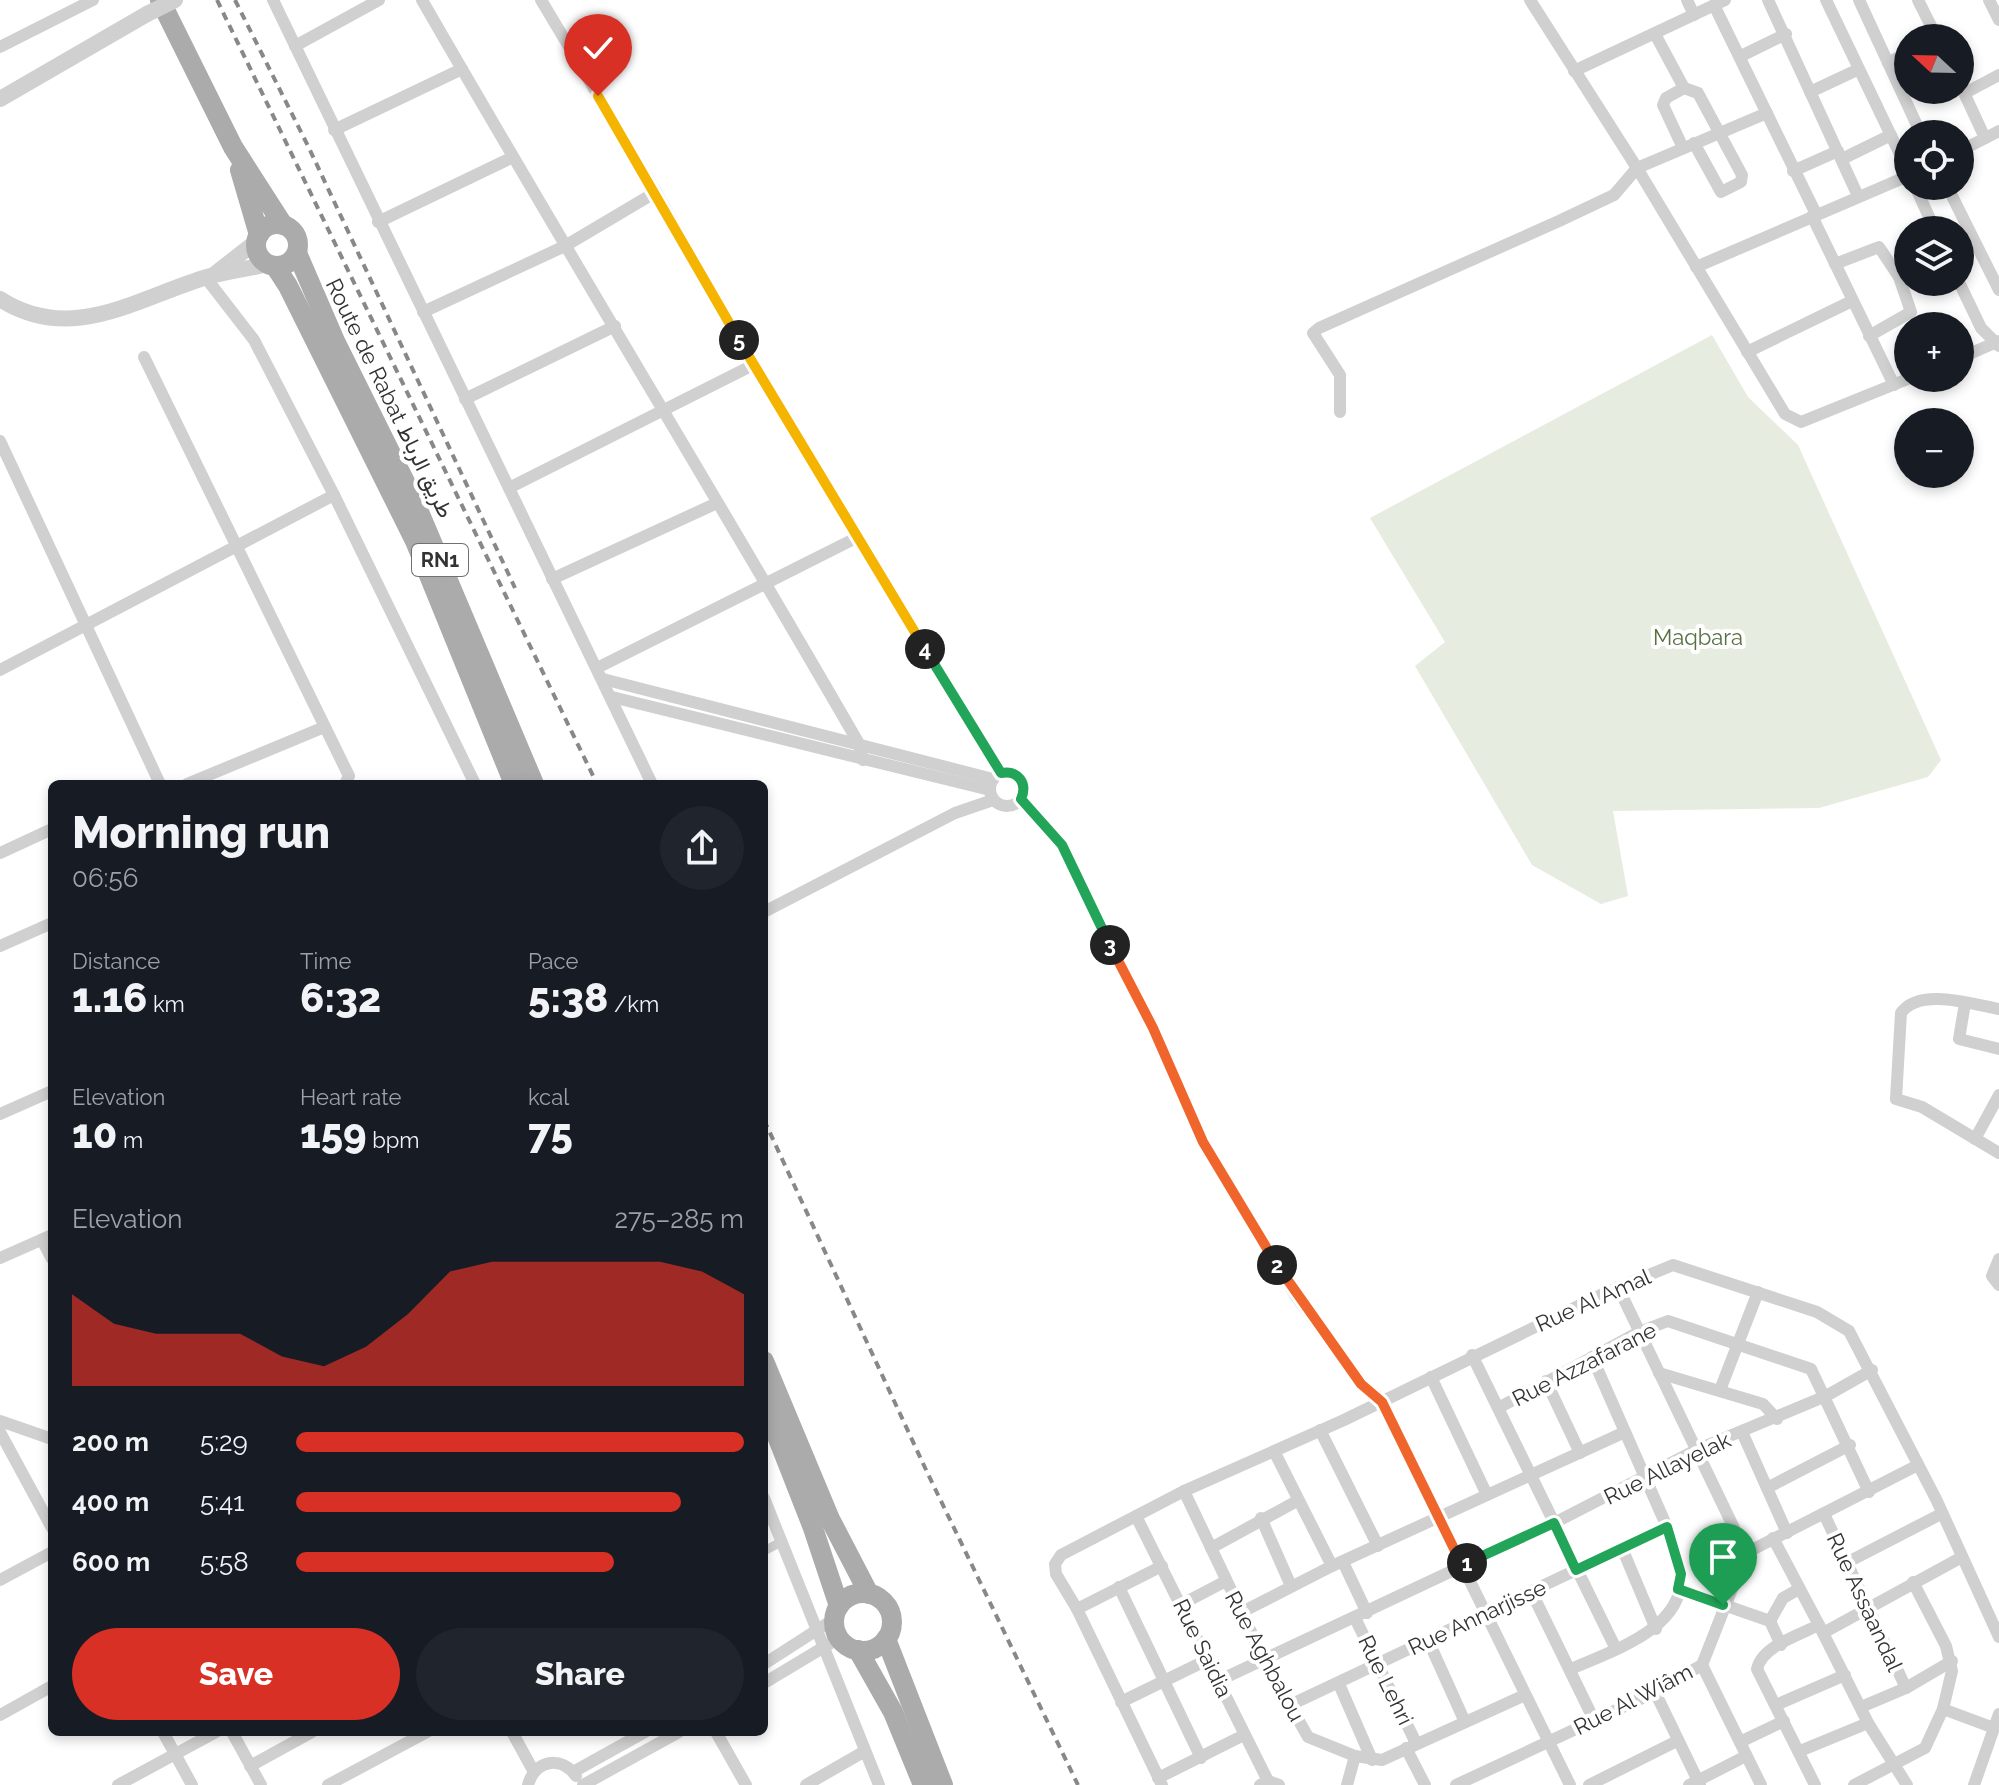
<!DOCTYPE html>
<html lang="en">
<head>
<meta charset="utf-8">
<style>
  :root { --surface:#171b24; --page:#20242c; --text:#f1f3f6; --muted:#9ea1a6; --accent:#d93025 }
  body { margin:0; font-family:Raleway,Vazirmatn,sans-serif; background:var(--page); color:var(--text); height:100vh; display:flex; flex-direction:column; font-size:30px; white-space:nowrap }
  * { box-sizing:border-box; margin:0 }
  p { font-size:26px; color:var(--muted) }
  .icon { flex:none; width:44px; height:44px; fill:none; stroke:currentColor; stroke-width:2; stroke-linecap:round; stroke-linejoin:round }
  .map { position:relative; flex:1; overflow:hidden }
  .details { position:absolute; left:48px; top:780px; width:720px; height:956px; display:flex; flex-direction:column; background:var(--surface); border-radius:12px; box-shadow:0 4px 12px #0003 }
  .details>* { flex:none }
  .needle { width:52px; rotate:292deg }
  .fabs { position:absolute; left:1894px; top:24px; display:grid; gap:16px }
  .fabs a { display:grid; place-items:center; width:80px; height:80px; border-radius:50%; background:var(--surface); box-shadow:0 4px 12px #0003; font-size:40px }
  .pin { position:absolute; display:grid; place-items:center; width:68px; height:68px; color:#fff; margin:-82px -34px; border-radius:50% 50% 50% 0; rotate:-45deg; box-shadow:0 0 8px #0007 }
  .pin .icon { rotate:45deg }
  .km { position:absolute; width:40px; height:40px; margin:-20px; border-radius:50%; background:#222; color:#fff; font-size:22px; line-height:40px; text-align:center }
  .round { display:grid; place-items:center; flex:none; width:84px; height:84px; border-radius:42px; background:var(--page) }
  .summary { display:flex; align-items:center; justify-content:space-between; height:136px; padding:0 24px }
  h1 { font-size:44px; font-weight:800; line-height:60px }
  .figures { display:grid; grid-template-columns:repeat(3,1fr); gap:12px; height:136px; padding:8px 24px }
  .figures div { display:grid; align-content:center }
  .figures b { font-size:40px; font-weight:800 }
  .figures small { font-size:22px; font-weight:400 }
  .figures p { font-size:22px }
  .chart { height:224px; padding:16px 24px }
  .chart p { display:flex; justify-content:space-between }
  .chart svg { width:100%; height:144px; margin-top:8px; fill:var(--accent); opacity:.7 }
  .cta { display:flex; gap:16px; margin-top:auto; padding:16px 24px }
  .cta a { flex:1; height:92px; border-radius:48px; background:var(--accent); color:#fff; font-size:32px; font-weight:800; line-height:92px; text-align:center }
  .cta a+a { background:var(--page); color:var(--text) }
  ul { padding:0 24px; list-style:none; font-size:26px }
  li { display:grid; grid-template-columns:128px 96px 1fr; align-items:center; height:60px }
  li i { height:20px; border-radius:10px; background:var(--accent) }
  .map>svg:first-child { display:block }
  .green { fill:#e6ecdf }
  .lines { fill:none; stroke-linecap:round; stroke-linejoin:round }
  .pedestrian { stroke:#d0d0d0; stroke-width:9 }
  .minor { stroke:#d0d0d0; stroke-width:12 }
  .tertiary { stroke:#d0d0d0; stroke-width:16 }
  .primary { stroke:#ababab; stroke-width:20 }
  .rail { stroke:#888; stroke-width:4; stroke-dasharray:8 6; stroke-linecap:butt }
  .tertiary-bridge { stroke:#d0d0d0; stroke-width:16 }
  .split-1-casing { stroke:#fff; stroke-width:16 }
  .split-2-casing { stroke:#fff; stroke-width:16 }
  .split-3-casing { stroke:#fff; stroke-width:16 }
  .split-4-casing { stroke:#fff; stroke-width:16 }
  .split-5-casing { stroke:#fff; stroke-width:16 }
  .split-6-casing { stroke:#fff; stroke-width:16 }
  .split-1 { stroke:#22a559; stroke-width:10 }
  .split-2 { stroke:#f0652b; stroke-width:10 }
  .split-3 { stroke:#f0652b; stroke-width:10 }
  .split-4 { stroke:#22a559; stroke-width:10 }
  .split-5 { stroke:#f5b400; stroke-width:10 }
  .split-6 { stroke:#f5b400; stroke-width:10 }
  .labels { text-anchor:middle; dominant-baseline:central; stroke-width:8; stroke-linejoin:round; paint-order:stroke }
  .shield { fill:#fff; stroke:#707070; stroke-width:2 }
  .shield-label { font-size:20px; font-weight:bold; fill:#333 }
  .street-label { font-size:22px; fill:#333; stroke:#fff }
  .park-label { font-size:22px; fill:#56703f; stroke:#fff }
</style>
</head>
<body>
<div class="map">
<svg width="1999" height="1785" viewBox="0 0 1999 1785">
  <rect width="100%" height="100%" fill="#fff"/>
  <path class="green" d="M 1712,335 L 1748,397 L 1798,445 L 1941,760 L 1928,777 L 1819,808 L 1613,811 L 1628,896 L 1601,904 L 1532,865 L 1415,666 L 1445,642 L 1370,518 Z"/>
  <g class="lines">
    <path class="pedestrian" d="M 764,1551 L 781,1542"/>
    <g class="minor">
      <path d="M 273,0 L 652,784"/>
      <path d="M 422,0 C 565,249 715,494 858,742 L 863,760"/>
      <path d="M 541,0 L 656,192 L 753,365 L 1001,773"/>
      <path d="M 1530,0 L 1637,168 L 1785,414 L 1801,422 L 1910,378"/>
      <path d="M 1687,0 L 1694,15"/>
      <path d="M 1768,0 L 1858,196"/>
      <path d="M 1826,0 L 1908,171"/>
      <path d="M 1859,0 L 1921,134"/>
      <path d="M 1918,0 L 1937,38"/>
      <path d="M 1989,0 L 1999,20"/>
      <path d="M 1714,5 L 1816,214"/>
      <path d="M 1655,34 L 1684,88 L 1666,98 L 1663,105 L 1683,148"/>
      <path d="M 295,46 L 379,0"/>
      <path d="M 0,47 L 93,0"/>
      <path d="M 1741,56 L 1786,34"/>
      <path d="M 1888,63 L 1908,52"/>
      <path d="M 1574,71 L 1725,0"/>
      <path d="M 1960,84 L 1985,138"/>
      <path d="M 1684,88 L 1698,93 L 1742,175 L 1741,182 L 1721,192 L 1694,143"/>
      <path d="M 1810,92 L 1857,70"/>
      <path d="M 1965,93 L 1999,75"/>
      <path d="M 334,130 L 462,69"/>
      <path d="M 1960,151 L 1999,131"/>
      <path d="M 1842,159 L 1891,135"/>
      <path d="M 1793,171 L 1838,151"/>
      <path d="M 1915,186 L 1935,230"/>
      <path d="M 1947,186 L 1999,290"/>
      <path d="M 1812,216 L 1894,385"/>
      <path d="M 378,222 L 511,158"/>
      <path d="M 1835,264 L 1879,247 L 1899,277 L 1908,273"/>
      <path d="M 1696,267 L 1908,176"/>
      <path d="M 206,278 L 254,340 L 334,495 L 475,784"/>
      <path d="M 1959,282 L 1981,328 L 1999,346"/>
      <path d="M 423,312 L 565,246 L 656,192"/>
      <path d="M 1869,336 L 1911,312 L 1899,277"/>
      <path d="M 1747,352 L 1852,301"/>
      <path d="M 144,357 L 349,776 L 345,784"/>
      <path d="M 1960,358 L 1999,341"/>
      <path d="M 465,399 L 615,326"/>
      <path d="M 1340,412 L 1340,375 L 1313,333 L 1319,328 L 1559,221 L 1614,195 L 1637,168 L 1767,113"/>
      <path d="M 0,441 L 160,784"/>
      <path d="M 509,488 L 753,365"/>
      <path d="M 552,579 L 717,503"/>
      <path d="M 597,668 L 856,538"/>
      <path d="M 0,670 L 334,495"/>
      <path d="M 603,679 L 993,779"/>
      <path d="M 612,697 L 990,790"/>
      <circle cx="1007" cy="789" r="17"/>
      <path d="M 187,784 L 322,728"/>
      <path d="M 1021,799 L 1062,845 L 1153,1028 L 1203,1142 L 1295,1295 L 1361,1384 L 1382,1402 L 1570,1785"/>
      <path d="M 0,853 L 52,829"/>
      <path d="M 764,912 L 955,813 L 993,800"/>
      <path d="M 0,946 L 52,923"/>
      <path d="M 1965,1003 L 1959,1039 L 1999,1049"/>
      <path d="M 1999,1009 C 1972,1004 1919,987 1901,1013 L 1896,1099 L 1922,1107 L 1999,1153"/>
      <path d="M 0,1114 L 52,1091"/>
      <path d="M 1975,1139 L 1999,1095"/>
      <path d="M 42,1240 L 52,1259"/>
      <path d="M 0,1258 L 52,1235"/>
      <path d="M 1999,1259 L 1992,1276 L 1999,1285"/>
      <path d="M 1618,1287 L 1746,1553"/>
      <path d="M 1472,1355 L 1616,1649"/>
      <path d="M 1659,1373 L 1763,1404 L 1777,1419"/>
      <path d="M 1431,1377 L 1487,1495"/>
      <path d="M 1546,1381 L 1580,1453"/>
      <path d="M 1720,1390 L 1758,1292"/>
      <path d="M 1500,1407 L 1639,1332 L 1668,1321 L 1811,1369 L 1869,1492"/>
      <path d="M 0,1421 L 52,1439"/>
      <path d="M 1320,1430 L 1378,1546"/>
      <path d="M 0,1432 L 52,1528"/>
      <path d="M 1742,1432 L 1787,1533"/>
      <path d="M 1274,1451 L 1332,1566"/>
      <path d="M 1767,1488 L 1850,1445"/>
      <path d="M 1184,1491 L 1264,1659 L 1308,1737 L 1355,1756 L 1382,1760 L 1525,1695"/>
      <path d="M 764,1498 L 879,1785"/>
      <path d="M 1136,1516 L 1268,1781"/>
      <path d="M 1825,1516 L 1906,1688"/>
      <path d="M 1261,1518 L 1291,1586"/>
      <path d="M 1773,1538 L 1819,1625"/>
      <path d="M 1211,1548 L 1297,1501"/>
      <path d="M 1622,1548 L 1656,1629"/>
      <path d="M 1746,1553 L 1918,1465"/>
      <path d="M 1343,1562 L 1367,1613"/>
      <path d="M 1846,1563 L 1941,1514"/>
      <path d="M 0,1580 L 52,1552"/>
      <path d="M 1119,1587 L 1201,1758"/>
      <path d="M 1678,1589 L 1770,1621 L 1781,1645"/>
      <path d="M 1532,1593 L 1594,1720"/>
      <path d="M 1182,1604 L 1226,1581"/>
      <path d="M 1077,1609 L 1162,1566"/>
      <path d="M 1242,1612 L 1332,1566 L 1625,1432"/>
      <path d="M 1355,1618 L 1416,1743"/>
      <path d="M 1770,1621 L 1783,1598 L 1799,1589"/>
      <path d="M 1823,1633 L 1868,1723 L 1907,1785"/>
      <path d="M 1428,1640 L 1465,1722"/>
      <path d="M 764,1664 L 834,1619"/>
      <path d="M 1702,1665 L 1761,1785"/>
      <path d="M 1571,1669 C 1611,1651 1685,1629 1681,1574 C 1680,1558 1672,1542 1667,1527 L 1592,1357"/>
      <path d="M 1220,1680 L 1554,1523 L 1696,1450 L 1826,1396 L 1872,1370"/>
      <path d="M 764,1683 L 839,1638"/>
      <path d="M 1339,1684 L 1372,1760"/>
      <path d="M 1655,1692 L 1700,1785"/>
      <path d="M 1121,1702 L 1209,1659"/>
      <path d="M 1776,1705 L 1845,1675"/>
      <path d="M 1288,1706 L 1667,1527"/>
      <path d="M 1861,1707 L 1906,1688 L 1952,1661"/>
      <path d="M 1943,1709 L 1994,1728"/>
      <path d="M 0,1715 L 52,1686"/>
      <path d="M 163,1732 L 192,1785"/>
      <path d="M 232,1732 L 261,1785"/>
      <path d="M 512,1732 L 534,1772"/>
      <path d="M 716,1732 L 746,1785"/>
      <path d="M 1740,1742 L 1784,1721"/>
      <path d="M 1406,1748 L 1425,1785"/>
      <path d="M 1800,1751 L 1868,1723"/>
      <path d="M 250,1766 L 312,1732"/>
      <path d="M 573,1772 L 645,1732"/>
      <path d="M 1158,1778 L 1244,1735"/>
      <path d="M 118,1785 L 216,1732"/>
      <path d="M 328,1785 L 427,1732"/>
      <path d="M 528,1785 C 535,1760 561,1755 576,1776"/>
      <path d="M 583,1785 L 679,1732"/>
      <path d="M 806,1785 L 865,1751"/>
      <path d="M 1162,1785 L 1077,1609 L 1056,1574 L 1055,1564 L 1061,1555 L 1184,1491 L 1344,1420 L 1603,1294 L 1673,1265 L 1817,1312 L 1849,1331 L 1936,1499 L 1999,1637"/>
      <path d="M 1260,1785 L 1268,1781 L 1279,1785"/>
      <path d="M 1347,1785 L 1355,1756"/>
      <path d="M 1456,1785 L 1655,1692 L 1702,1665 L 1746,1553"/>
      <path d="M 1589,1785 L 1677,1741"/>
      <path d="M 1689,1785 L 1746,1756"/>
      <path d="M 1815,1785 L 1757,1669 C 1762,1646 1799,1635 1819,1625 L 1823,1633 L 1962,1557"/>
      <path d="M 1854,1785 L 1925,1748 L 1943,1709 L 1952,1671 L 1946,1646 L 1913,1582"/>
      <path d="M 1974,1785 L 1999,1714"/>
    </g>
    <g class="tertiary">
      <path d="M 0,99 L 147,14"/>
      <path d="M 216,273 L 257,241"/>
      <path d="M 0,299 C 71,345 137,298 207,277 C 227,271 248,269 268,264"/>
    </g>
    <g class="primary">
      <path d="M 160,0 L 233,147 L 283,225"/>
      <path d="M 240,170 L 259,235"/>
      <circle cx="277" cy="245" r="21"/>
      <path d="M 297,253 L 335,341 L 414,500 L 534,784"/>
      <path d="M 275,266 L 288,286 L 415,541 L 514,784"/>
      <path d="M 764,1361 L 830,1519 L 869,1594"/>
      <path d="M 764,1403 L 813,1528 L 839,1606"/>
      <circle cx="863" cy="1622" r="29"/>
      <path d="M 886,1639 L 943,1785"/>
      <path d="M 858,1650 L 893,1712 L 923,1785"/>
    </g>
    <g class="rail">
      <path d="M 217,0 L 597,784"/>
      <path d="M 235,0 L 309,148 L 515,588"/>
      <path d="M 764,1120 L 927,1472 L 1078,1785"/>
    </g>
    <path class="tertiary-bridge" d="M 147,14 L 175,0"/>
  </g>
  <g class="lines">
    <defs>
      <path id="split-1" d="M 1467,1563 L 1554,1523 L 1576,1570 L 1667,1527 L 1681,1574 L 1678,1589 L 1723,1605"/>
      <path id="split-2" d="M 1277,1265 L 1361,1384 L 1382,1402 L 1462,1565 L 1467,1563"/>
      <path id="split-3" d="M 1110,945 L 1153,1028 L 1203,1142 L 1277,1265"/>
      <path id="split-4" d="M 925,649 L 1001,773 C 1018,770 1028,783 1021,799 L 1062,845 L 1110,945"/>
      <path id="split-5" d="M 739,340 L 925,649"/>
      <path id="split-6" d="M 598,96 L 739,340"/>
    </defs>
    <use href="#split-1" class="split-1-casing"/>
    <use href="#split-2" class="split-2-casing"/>
    <use href="#split-3" class="split-3-casing"/>
    <use href="#split-4" class="split-4-casing"/>
    <use href="#split-5" class="split-5-casing"/>
    <use href="#split-6" class="split-6-casing"/>
    <use href="#split-1" class="split-1"/>
    <use href="#split-2" class="split-2"/>
    <use href="#split-3" class="split-3"/>
    <use href="#split-4" class="split-4"/>
    <use href="#split-5" class="split-5"/>
    <use href="#split-6" class="split-6"/>
  </g>
  <g class="labels">
    <rect class="shield" x="412" y="544" width="56" height="32" rx="6"/>
    <g class="shield-label">
      <text x="440" y="560">RN1</text>
    </g>
    <g class="street-label">
      <text transform="translate(390 398) rotate(64)">Route de Rabat طريق الرباط</text>
      <text transform="translate(1593 1300) rotate(-24)">Rue Al Amal</text>
      <text transform="translate(1584 1364) rotate(-27)">Rue Azzafarane</text>
      <text transform="translate(1667 1468) rotate(-26)">Rue Allayelak</text>
      <text transform="translate(1865 1602) rotate(65)">Rue Assaandal</text>
      <text transform="translate(1477 1617) rotate(-25)">Rue Annarjisse</text>
      <text transform="translate(1203 1648) rotate(64)">Rue Saidia</text>
      <text transform="translate(1265 1656) rotate(62)">Rue Aghbalou</text>
      <text transform="translate(1386 1680) rotate(64)">Rue Lehri</text>
      <text transform="translate(1633 1699) rotate(-27)">Rue Al Wiâm</text>
    </g>
    <g class="park-label">
      <text x="1698" y="637">Maqbara</text>
    </g>
  </g>
</svg>
<div class="fabs">
<a><svg class="needle" viewBox="-14 -14 28 28"><path d="M0-13l5 13h-10z" fill="#e53935"/><path d="M0 13l5-13h-10z" fill="#9ea1a6"/></svg></a>
<a><svg class="icon" aria-label="locate" viewBox="0 0 24 24"><circle cx="12" cy="12" r="6"/><path d="M12 2v4M12 18v4M2 12h4M18 12h4"/></svg></a>
<a><svg class="icon" aria-label="layers" viewBox="0 0 24 24"><path d="M12 4l9 5-9 5-9-5zM3 14l9 5 9-5"/></svg></a>
<a>+</a>
<a>−</a>
</div>
<div class="pin" style="left:1723px;top:1605px;background:#1e9e55"><svg class="icon" aria-label="arrive" viewBox="0 0 24 24"><path d="M6 21V4h12l-3 4 3 4H6"/></svg></div>
<div class="pin" style="left:598px;top:96px;background:#d93025"><svg class="icon" aria-label="check" viewBox="0 0 24 24"><path d="M5 12l5 5 9-10"/></svg></div>
<b class="km" style="left:1467px;top:1563px">1</b>
<b class="km" style="left:1277px;top:1265px">2</b>
<b class="km" style="left:1110px;top:945px">3</b>
<b class="km" style="left:925px;top:649px">4</b>
<b class="km" style="left:739px;top:340px">5</b>
<section class="details">
<div class="summary"><div><h1>Morning run</h1><p>06:56</p></div><a class="round"><svg class="icon" aria-label="share" viewBox="0 0 24 24"><path d="M12 15V3M7 8l5-5 5 5M5 13v7h14v-7"/></svg></a></div>
<div class="figures">
<div><p>Distance</p><b>1.16<small> km</small></b></div>
<div><p>Time</p><b>6:32</b></div>
<div><p>Pace</p><b>5:38<small> /km</small></b></div>
</div>
<div class="figures">
<div><p>Elevation</p><b>10<small> m</small></b></div>
<div><p>Heart rate</p><b>159<small> bpm</small></b></div>
<div><p>kcal</p><b>75</b></div>
</div>
<div class="chart"><p><span>Elevation</span>275–285 m</p>
<svg viewBox="0 0 160 44" preserveAspectRatio="none"><path d="M0 44V16L10 25L20 28L30 28L40 28L50 35L60 38L70 32L80 22L90 9L100 6L110 6L120 6L130 6L140 6L150 9L160 16V44z"/></svg>
</div>
<ul>
<li><b>200 m</b>5:29<i style="width:100%"></i></li>
<li><b>400 m</b>5:41<i style="width:86%"></i></li>
<li><b>600 m</b>5:58<i style="width:71%"></i></li>
</ul>
<div class="cta"><a>Save</a><a>Share</a></div>
</section>
</div>
</body>
</html>
